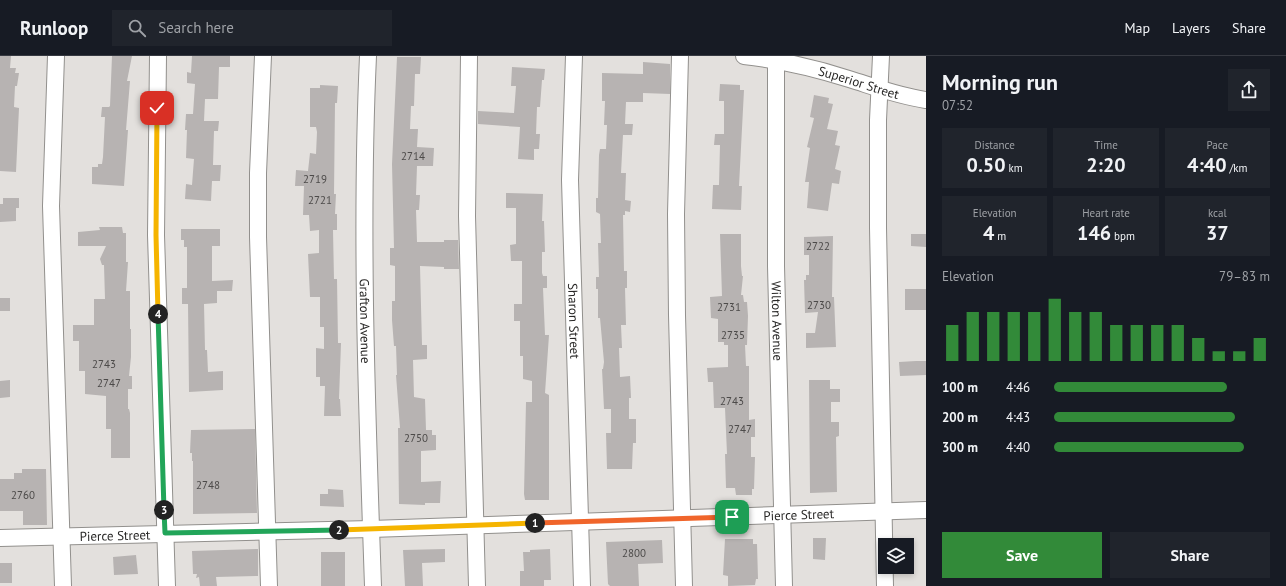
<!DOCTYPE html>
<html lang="en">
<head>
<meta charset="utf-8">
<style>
  :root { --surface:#171b24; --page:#20242c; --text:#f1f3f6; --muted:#9ea1a6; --line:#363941; --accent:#328a39 }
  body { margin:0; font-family:"PT Sans",sans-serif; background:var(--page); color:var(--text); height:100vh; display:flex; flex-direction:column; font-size:15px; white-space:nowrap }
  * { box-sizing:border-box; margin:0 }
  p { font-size:13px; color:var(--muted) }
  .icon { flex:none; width:22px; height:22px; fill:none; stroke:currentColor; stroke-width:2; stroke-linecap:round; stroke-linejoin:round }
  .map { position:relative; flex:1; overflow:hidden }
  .panel { display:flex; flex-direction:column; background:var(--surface); width:360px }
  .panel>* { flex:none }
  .controls { position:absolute; left:878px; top:482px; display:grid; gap:8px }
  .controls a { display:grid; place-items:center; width:36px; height:36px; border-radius:0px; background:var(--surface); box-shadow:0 2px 6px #0003; font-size:20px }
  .pin { position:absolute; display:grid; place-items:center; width:34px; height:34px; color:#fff; margin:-17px; border-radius:8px; box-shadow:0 2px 6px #0006 }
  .km { position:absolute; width:20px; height:20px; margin:-10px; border-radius:50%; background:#222; color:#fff; font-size:11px; line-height:20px; text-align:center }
  .round { display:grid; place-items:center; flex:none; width:42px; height:42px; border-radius:0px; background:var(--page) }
  .head { display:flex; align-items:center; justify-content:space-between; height:68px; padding:0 16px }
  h1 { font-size:22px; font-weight:700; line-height:30px }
  .figures { display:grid; grid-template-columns:repeat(3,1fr); gap:6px; height:68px; padding:4px 16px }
  .figures div { display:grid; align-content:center; border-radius:0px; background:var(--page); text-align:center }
  .figures b { font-size:20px; font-weight:700 }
  .figures small { font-size:11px; font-weight:400 }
  .figures p { font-size:11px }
  .chart { height:112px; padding:8px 16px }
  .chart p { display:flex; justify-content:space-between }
  .chart svg { width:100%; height:72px; margin-top:4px; stroke:var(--accent); stroke-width:6 }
  .button { display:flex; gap:8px; margin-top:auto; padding:8px 16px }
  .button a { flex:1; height:46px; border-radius:0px; background:var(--accent); color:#fff; font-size:16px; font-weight:700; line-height:46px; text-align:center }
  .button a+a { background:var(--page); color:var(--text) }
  ul { padding:0 16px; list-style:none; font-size:13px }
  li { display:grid; grid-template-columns:64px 48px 1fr; align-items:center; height:30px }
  li i { height:10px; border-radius:5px; background:var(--accent) }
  header { display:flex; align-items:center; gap:24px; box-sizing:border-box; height:56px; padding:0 20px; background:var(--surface); border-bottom:1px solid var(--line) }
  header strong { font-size:19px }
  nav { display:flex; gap:22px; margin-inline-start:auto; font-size:14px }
  .search { width:280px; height:36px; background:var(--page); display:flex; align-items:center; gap:10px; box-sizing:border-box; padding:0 14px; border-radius:0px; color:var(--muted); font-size:15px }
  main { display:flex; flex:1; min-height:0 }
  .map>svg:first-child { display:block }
  .building { fill:#b7b3b2 }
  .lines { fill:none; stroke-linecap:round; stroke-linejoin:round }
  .minor-casing { stroke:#92908d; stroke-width:18 }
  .minor { stroke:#fff; stroke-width:16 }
  .split-1-casing { stroke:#fff; stroke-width:8 }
  .split-2-casing { stroke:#fff; stroke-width:8 }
  .split-3-casing { stroke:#fff; stroke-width:8 }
  .split-4-casing { stroke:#fff; stroke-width:8 }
  .split-5-casing { stroke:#fff; stroke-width:8 }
  .split-1 { stroke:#f0652b; stroke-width:5 }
  .split-2 { stroke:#f5b400; stroke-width:5 }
  .split-3 { stroke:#22a559; stroke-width:5 }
  .split-4 { stroke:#22a559; stroke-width:5 }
  .split-5 { stroke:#f5b400; stroke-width:5 }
  .labels { text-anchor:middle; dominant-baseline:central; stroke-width:4; stroke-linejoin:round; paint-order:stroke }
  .number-label { font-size:11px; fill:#4c4a49 }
  .street-label { font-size:13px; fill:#282726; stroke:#f0edea }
</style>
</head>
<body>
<header>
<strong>Runloop</strong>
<div class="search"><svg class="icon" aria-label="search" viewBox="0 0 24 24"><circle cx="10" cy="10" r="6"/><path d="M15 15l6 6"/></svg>Search here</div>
<nav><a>Map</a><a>Layers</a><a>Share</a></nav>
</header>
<main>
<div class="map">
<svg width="926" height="530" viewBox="0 0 926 530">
  <rect width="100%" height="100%" fill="#e3e0dd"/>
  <g class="building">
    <path d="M 0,0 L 11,0 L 10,12 L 16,12 L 15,17 L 19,17 L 17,30 L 15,30 L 14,51 L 19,52 L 16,116 L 0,115 Z"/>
    <path d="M 112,0 L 132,0 L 127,25 L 130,25 L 126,74 L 128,74 L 124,130 L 92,128 L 92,111 L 98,111 L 98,108 L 102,108 L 103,101 L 105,61 L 101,61 L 102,51 L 109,51 L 110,50 Z"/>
    <path d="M 192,0 L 230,0 L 230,11 L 219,11 L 218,43 L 205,43 L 204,65 L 219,65 L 218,75 L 214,75 L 213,109 L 221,109 L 220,125 L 212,125 L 211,145 L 185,143 L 186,128 L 192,129 L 194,103 L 186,102 L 187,74 L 185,74 L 186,58 L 193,58 L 195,28 L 187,27 L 187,16 L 191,17 Z"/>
    <path d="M 397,1 L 421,1 L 420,18 L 415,18 L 414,50 L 411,50 L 410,73 L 418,73 L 417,91 L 434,92 L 433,110 L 417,110 L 416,139 L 420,139 L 419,154 L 416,154 L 417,186 L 444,186 L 444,184 L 458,184 L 459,213 L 444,213 L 444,211 L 420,210 L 422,289 L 427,289 L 427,303 L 413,304 L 414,341 L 425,343 L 426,374 L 432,374 L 432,379 L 436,379 L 436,394 L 421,395 L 421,426 L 441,425 L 440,447 L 425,447 L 425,449 L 399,448 L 398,372 L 400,372 L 396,319 L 397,319 L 396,290 L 394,290 L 392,264 L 392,245 L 395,245 L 395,210 L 390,209 L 390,192 L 394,192 L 392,108 Z"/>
    <path d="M 643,6 L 670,8 L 670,38 L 643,37 L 643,46 L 626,46 L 625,68 L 633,68 L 632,79 L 623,79 L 621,117 L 626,117 L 625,144 L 631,145 L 630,156 L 625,155 L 625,159 L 623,159 L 624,215 L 627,215 L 627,232 L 625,232 L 626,269 L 621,269 L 622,292 L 619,292 L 620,321 L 630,320 L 631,342 L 629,342 L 629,363 L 636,363 L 636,387 L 633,387 L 632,413 L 607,413 L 606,377 L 611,377 L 611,353 L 604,353 L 602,313 L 603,313 L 604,306 L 600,262 L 598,262 L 598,233 L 596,233 L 596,221 L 599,221 L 598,187 L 601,187 L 600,158 L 596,156 L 596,142 L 598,142 L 599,99 L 600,93 L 606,93 L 607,69 L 604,69 L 605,45 L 602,45 L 602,17 L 643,18 Z"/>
    <path d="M 512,11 L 545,13 L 544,24 L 542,24 L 540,51 L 537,51 L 536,78 L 540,78 L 539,93 L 534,93 L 534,104 L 518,103 L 520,71 L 478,68 L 478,55 L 514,57 L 516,30 L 511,30 Z"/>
    <path d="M 720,28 L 740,29 L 740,34 L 744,34 L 739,130 L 742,130 L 741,154 L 712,153 L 713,129 L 719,129 L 720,89 L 714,89 L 715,78 L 724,78 L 724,45 L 719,45 Z"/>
    <path d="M 320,29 L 338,30 L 337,47 L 335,47 L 334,138 L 336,138 L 335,158 L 337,158 L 337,174 L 333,174 L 334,223 L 337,223 L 338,287 L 341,287 L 339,343 L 340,343 L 341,360 L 324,360 L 325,330 L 320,330 L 320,321 L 316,321 L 316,292 L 324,293 L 324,271 L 320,271 L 320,241 L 310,241 L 308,198 L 319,197 L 319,174 L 310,175 L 309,159 L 303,159 L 304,130 L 295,130 L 296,114 L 308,115 L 310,97 L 316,98 L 317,76 L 316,71 L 310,71 L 310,32 L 320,32 Z"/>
    <path d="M 814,39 L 829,42 L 828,47 L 833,48 L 827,73 L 838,75 L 835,89 L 840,90 L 835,113 L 841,115 L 839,128 L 832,127 L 828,155 L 807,152 L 809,126 L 805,126 L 810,92 L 807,91 L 814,62 L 810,61 Z"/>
    <path d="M 506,137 L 543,138 L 542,165 L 544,165 L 545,196 L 542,196 L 542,217 L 543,220 L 547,220 L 547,232 L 543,232 L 545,279 L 549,279 L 545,337 L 549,339 L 549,444 L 525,444 L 524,438 L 526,346 L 532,346 L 532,325 L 523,323 L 523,300 L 520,300 L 520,265 L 514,265 L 514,248 L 522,248 L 522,205 L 511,205 L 510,189 L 516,188 L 516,152 L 506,152 Z"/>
    <path d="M 3,142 L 19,142 L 19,152 L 16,152 L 16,165 L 0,166 L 0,148 L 3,148 Z"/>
    <path d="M 99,171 L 122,171 L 123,177 L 126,177 L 126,206 L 128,206 L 126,235 L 130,235 L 130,273 L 131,273 L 131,301 L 129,320 L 132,320 L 132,333 L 128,333 L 128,353 L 129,353 L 130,357 L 130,402 L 111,402 L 111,373 L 106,373 L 106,340 L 85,338 L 85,315 L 79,315 L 79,285 L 73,285 L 73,269 L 94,269 L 94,243 L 105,243 L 104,209 L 102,209 L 100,203 L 106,190 L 78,190 L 78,176 L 100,174 Z"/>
    <path d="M 181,173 L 220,173 L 220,190 L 212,190 L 212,225 L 233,224 L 232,235 L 217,235 L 217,247 L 204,248 L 205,294 L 207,294 L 208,316 L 223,315 L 223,334 L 189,336 L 188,248 L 182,248 L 182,232 L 187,232 L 187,191 L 184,191 L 184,184 L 181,184 Z"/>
    <path d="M 720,178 L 741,178 L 741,210 L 742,220 L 743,220 L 741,239 L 743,239 L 744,246 L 747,246 L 748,260 L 747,289 L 745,289 L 746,310 L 749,310 L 749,364 L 755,363 L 755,381 L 751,381 L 751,401 L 755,401 L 754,433 L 752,433 L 752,439 L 736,439 L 735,432 L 726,432 L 725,398 L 727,398 L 725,352 L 714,352 L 713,326 L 708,326 L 707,312 L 728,311 L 728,289 L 724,289 L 724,286 L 718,286 L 718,263 L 711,262 L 710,241 L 722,240 Z"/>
    <path d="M 911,178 L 926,178 L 926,191 L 911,190 Z"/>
    <path d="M 833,180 L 832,241 L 834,241 L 836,291 L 806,292 L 806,277 L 815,277 L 818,256 L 805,257 L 804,224 L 806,224 L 806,219 L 809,219 L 809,199 L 804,199 L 804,181 Z"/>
    <rect x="905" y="233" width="21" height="21"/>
    <rect x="0" y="242" width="10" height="13"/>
    <path d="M 916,305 L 926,305 L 926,319 L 900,320 L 899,306 Z"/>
    <path d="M 10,324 L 10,341 L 0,342 L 0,325 Z"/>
    <path d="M 809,324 L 830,324 L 830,333 L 840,333 L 840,346 L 831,346 L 831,366 L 839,366 L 839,380 L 836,381 L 837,436 L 810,437 Z"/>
    <path d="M 255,373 L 257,457 L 193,458 L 193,405 L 192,405 L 192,397 L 190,397 L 191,374 Z"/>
    <path d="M 22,413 L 46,413 L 47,469 L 23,469 L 23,455 L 0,455 L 0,423 L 14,423 L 14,417 L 22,417 Z"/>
    <path d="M 328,433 L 343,434 L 344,451 L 320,450 L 320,438 L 328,438 Z"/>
    <path d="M 813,482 L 826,482 L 825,504 L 813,503 Z"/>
    <path d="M 725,483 L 753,483 L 753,488 L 757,488 L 758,523 L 756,523 L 755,529 L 728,530 L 728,520 L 723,519 Z"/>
    <path d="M 662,484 L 663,507 L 638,508 L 639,530 L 610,530 L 608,528 L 606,486 Z"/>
    <path d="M 258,493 L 258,520 L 216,521 L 217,530 L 200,530 L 199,521 L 196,522 L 197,518 L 193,518 L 192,495 Z"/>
    <path d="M 445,493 L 445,506 L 422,507 L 423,530 L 405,530 L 403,494 Z"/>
    <path d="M 550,493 L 551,524 L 544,524 L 544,530 L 520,530 L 520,515 L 524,515 L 523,496 L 530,496 L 530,494 Z"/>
    <rect x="321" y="496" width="24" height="34"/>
    <path d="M 136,499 L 138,518 L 114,519 L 113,501 Z"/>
    <rect x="0" y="507" width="12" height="20"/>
  </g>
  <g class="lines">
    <defs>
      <g id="minor">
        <path d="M 56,0 L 51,150 L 63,530"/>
        <path d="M 158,0 L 156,179 L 167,530"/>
        <path d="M 263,0 L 258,117 L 258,181 L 269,530"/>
        <path id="s1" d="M 368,0 C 360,176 367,354 373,530"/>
        <path d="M 469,0 L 467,160 L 477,530"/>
        <path id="s2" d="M 574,0 L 570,124 L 582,530"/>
        <path d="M 680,0 L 676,158 L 677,259 L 684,530"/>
        <path id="s3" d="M 744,0 C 780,4 815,12 849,23 C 875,31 899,40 926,44"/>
        <path id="s4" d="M 776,0 L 776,210 L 784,530"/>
        <path d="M 881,0 L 878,64 L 878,172 L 885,530"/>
        <path id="s5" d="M 0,482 L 371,473 L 926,454"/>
      </g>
    </defs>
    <use href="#minor" class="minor-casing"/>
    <use href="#minor" class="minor"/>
  </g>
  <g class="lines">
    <defs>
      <path id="split-1" d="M 535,467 L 732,461"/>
      <path id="split-2" d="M 339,474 L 535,467"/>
      <path id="split-3" d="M 164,454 L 165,477 L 339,474"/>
      <path id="split-4" d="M 158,258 L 164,454"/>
      <path id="split-5" d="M 157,52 L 156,179 L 158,258"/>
    </defs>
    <use href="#split-1" class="split-1-casing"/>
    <use href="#split-2" class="split-2-casing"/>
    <use href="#split-3" class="split-3-casing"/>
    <use href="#split-4" class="split-4-casing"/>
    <use href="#split-5" class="split-5-casing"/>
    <use href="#split-1" class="split-1"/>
    <use href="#split-2" class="split-2"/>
    <use href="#split-3" class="split-3"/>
    <use href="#split-4" class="split-4"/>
    <use href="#split-5" class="split-5"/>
  </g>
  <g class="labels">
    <g class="number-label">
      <text x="413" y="100">2714</text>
      <text x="315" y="123">2719</text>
      <text x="320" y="144">2721</text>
      <text x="818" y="190">2722</text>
      <text x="819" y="249">2730</text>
      <text x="729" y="251">2731</text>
      <text x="733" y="279">2735</text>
      <text x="104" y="308">2743</text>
      <text x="109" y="327">2747</text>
      <text x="732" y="345">2743</text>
      <text x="740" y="373">2747</text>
      <text x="416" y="382">2750</text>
      <text x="208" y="429">2748</text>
      <text x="23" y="439">2760</text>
      <text x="634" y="497">2800</text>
    </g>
    <g class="street-label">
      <text stroke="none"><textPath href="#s3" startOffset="118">Superior Street</textPath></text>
      <text stroke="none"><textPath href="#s1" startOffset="265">Grafton Avenue</textPath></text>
      <text stroke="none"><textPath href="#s2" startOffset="265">Sharon Street</textPath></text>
      <text stroke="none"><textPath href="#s4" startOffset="265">Wilton Avenue</textPath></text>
      <text stroke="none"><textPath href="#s5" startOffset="799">Pierce Street</textPath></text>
      <text stroke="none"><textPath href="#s5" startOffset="115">Pierce Street</textPath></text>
    </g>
  </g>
</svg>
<div class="controls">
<a><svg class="icon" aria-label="layers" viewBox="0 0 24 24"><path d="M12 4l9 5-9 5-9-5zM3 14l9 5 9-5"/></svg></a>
</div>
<div class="pin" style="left:732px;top:461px;background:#1e9e55"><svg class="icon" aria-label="arrive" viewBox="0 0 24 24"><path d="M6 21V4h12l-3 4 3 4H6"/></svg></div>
<div class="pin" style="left:157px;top:52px;background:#d93025"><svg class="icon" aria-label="check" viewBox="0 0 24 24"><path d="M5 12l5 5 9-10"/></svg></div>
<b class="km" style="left:535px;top:467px">1</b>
<b class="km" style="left:339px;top:474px">2</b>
<b class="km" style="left:164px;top:454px">3</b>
<b class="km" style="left:158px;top:258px">4</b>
</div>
<section class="panel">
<div class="head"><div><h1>Morning run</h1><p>07:52</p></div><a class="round"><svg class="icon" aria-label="share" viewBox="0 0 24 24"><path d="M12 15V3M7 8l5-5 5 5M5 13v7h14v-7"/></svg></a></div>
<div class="figures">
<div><p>Distance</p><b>0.50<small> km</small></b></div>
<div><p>Time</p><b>2:20</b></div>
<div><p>Pace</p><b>4:40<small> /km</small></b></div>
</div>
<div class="figures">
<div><p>Elevation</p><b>4<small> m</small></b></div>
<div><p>Heart rate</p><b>146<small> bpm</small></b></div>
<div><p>kcal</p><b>37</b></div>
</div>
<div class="chart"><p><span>Elevation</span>79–83 m</p>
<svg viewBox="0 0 160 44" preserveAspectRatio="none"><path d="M5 44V22M15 44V14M25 44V14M35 44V14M45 44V14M55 44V6M65 44V14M75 44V14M85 44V22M95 44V22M105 44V22M115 44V22M125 44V30M135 44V38M145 44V38M155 44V30"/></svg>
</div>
<ul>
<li><b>100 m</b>4:46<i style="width:80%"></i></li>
<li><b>200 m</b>4:43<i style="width:84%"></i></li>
<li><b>300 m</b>4:40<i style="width:88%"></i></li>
</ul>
<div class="button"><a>Save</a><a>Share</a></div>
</section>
</main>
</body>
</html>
